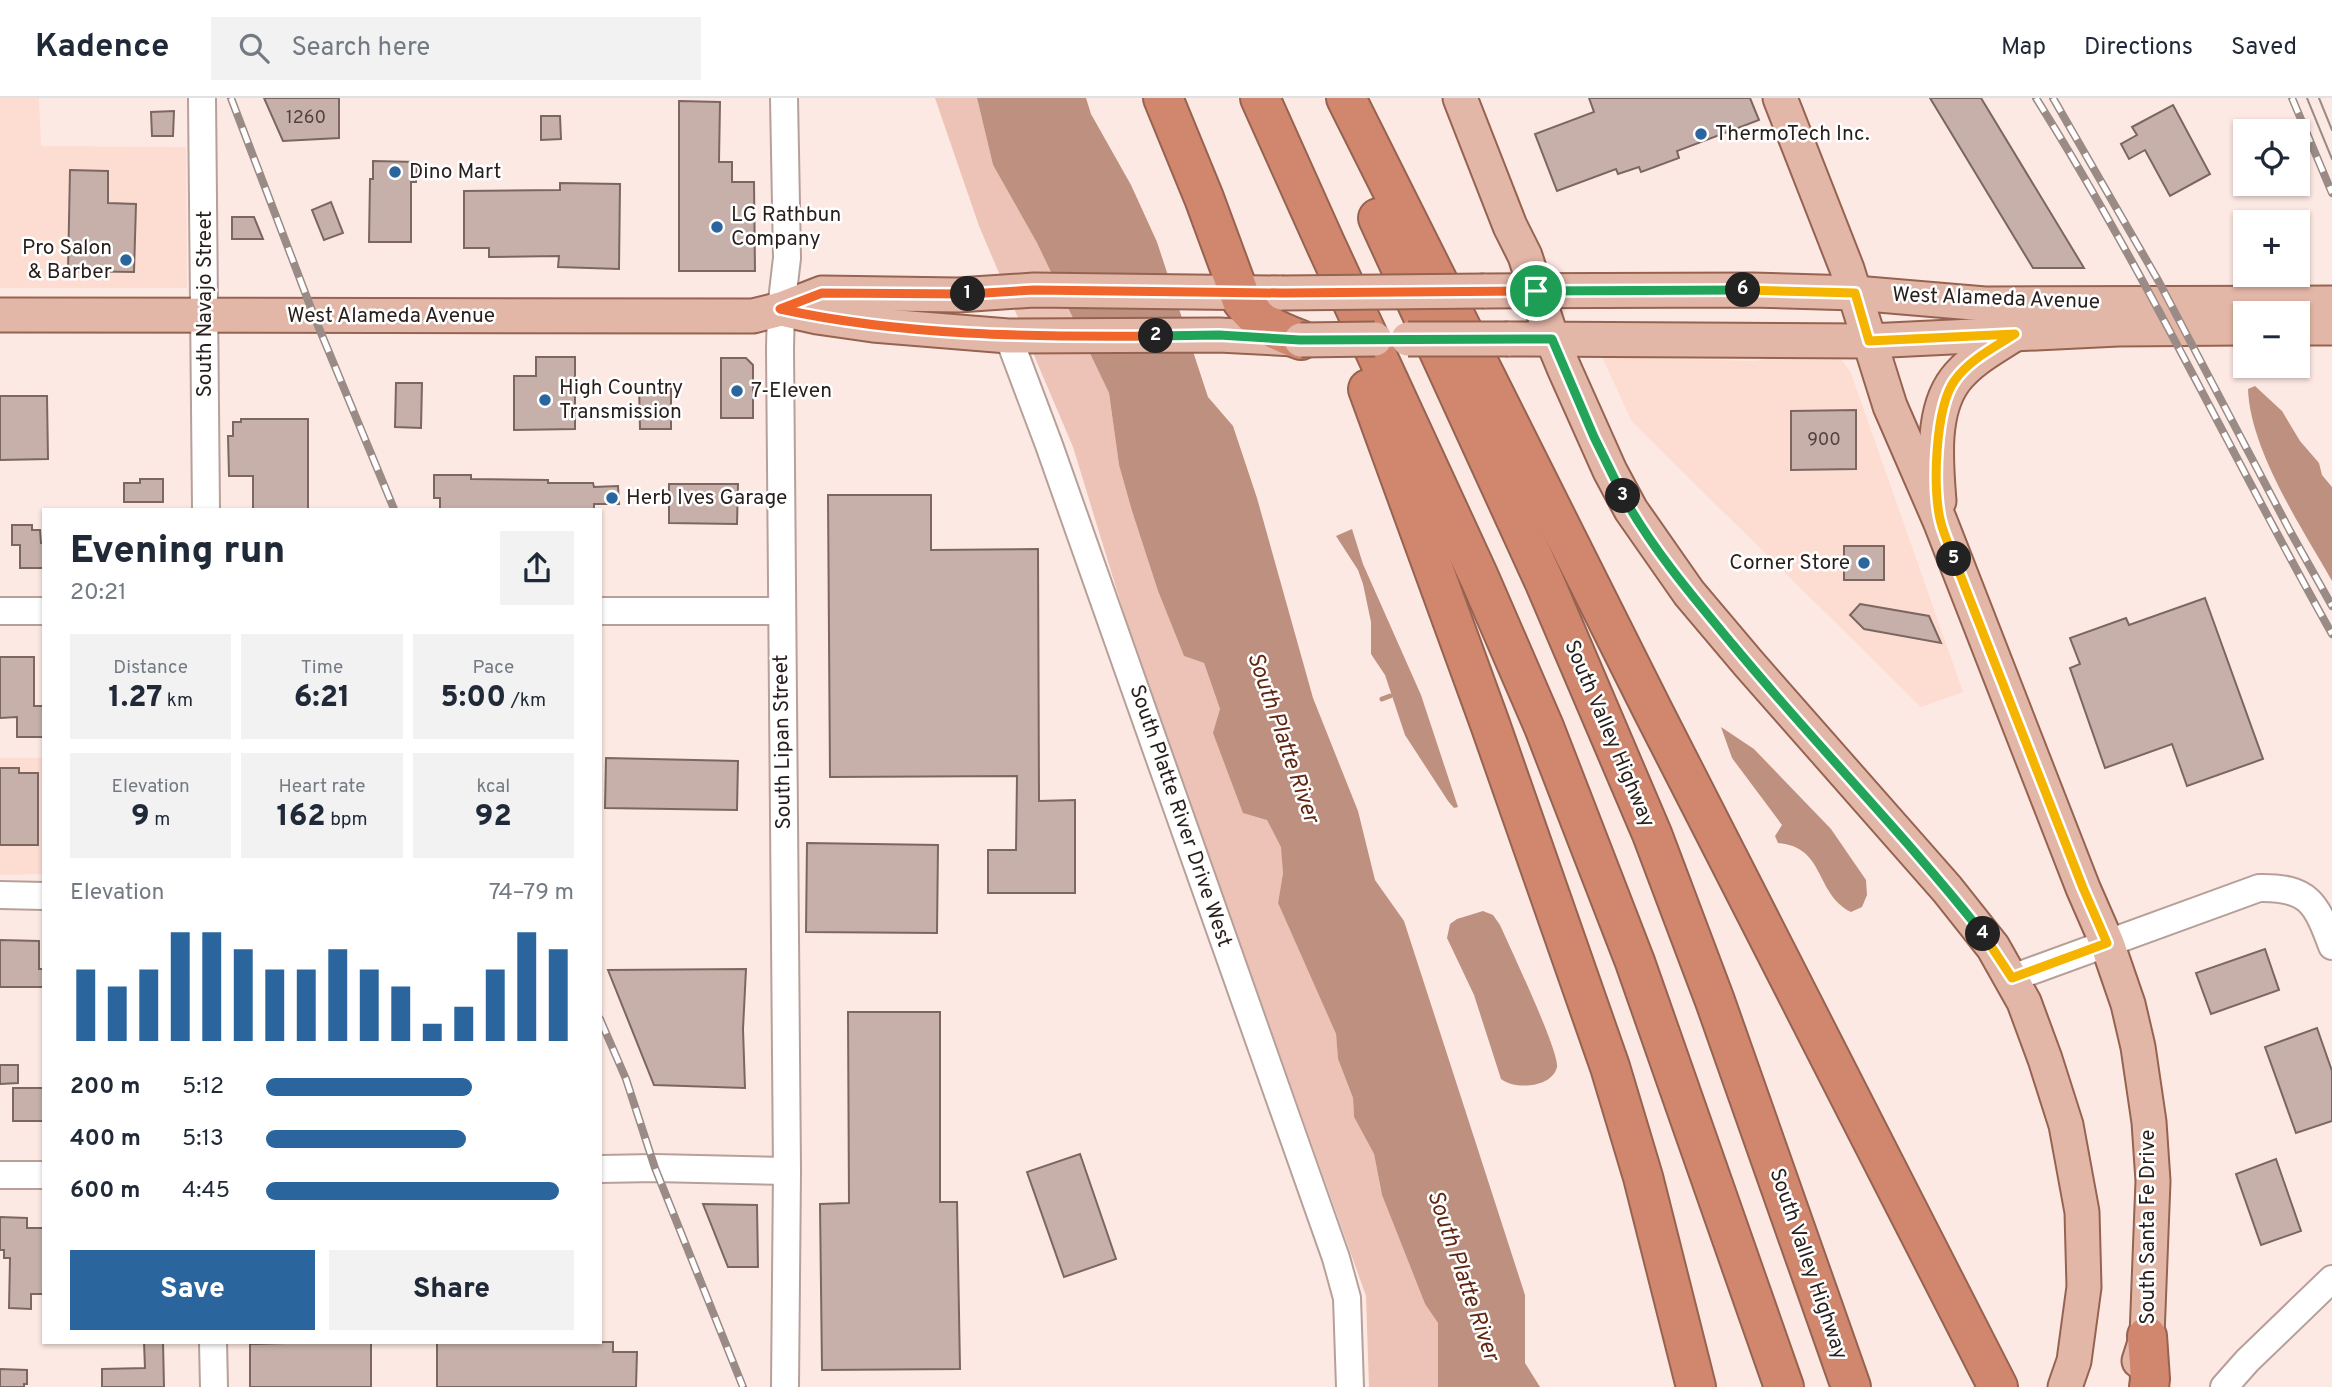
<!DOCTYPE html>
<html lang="en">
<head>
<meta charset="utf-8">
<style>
  :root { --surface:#fff; --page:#f2f2f3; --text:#1f2937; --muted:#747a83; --line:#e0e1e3; --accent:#2a669d }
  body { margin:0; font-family:Overpass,sans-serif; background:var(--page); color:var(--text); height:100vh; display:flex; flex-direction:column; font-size:26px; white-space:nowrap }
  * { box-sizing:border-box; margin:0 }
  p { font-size:23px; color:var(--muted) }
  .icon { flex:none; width:38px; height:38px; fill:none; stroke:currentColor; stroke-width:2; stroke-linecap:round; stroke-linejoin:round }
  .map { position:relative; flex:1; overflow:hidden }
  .panel { position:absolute; left:42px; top:410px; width:560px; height:836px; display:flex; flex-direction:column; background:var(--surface); border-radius:0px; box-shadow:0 2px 5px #0004 }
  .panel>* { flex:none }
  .controls { position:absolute; left:2233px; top:21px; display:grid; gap:14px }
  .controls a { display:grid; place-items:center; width:77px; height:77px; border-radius:0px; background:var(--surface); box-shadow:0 2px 5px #0004; font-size:35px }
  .pin { position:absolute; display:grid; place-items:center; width:60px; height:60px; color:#fff; margin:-30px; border:4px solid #fff; border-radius:50%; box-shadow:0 2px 7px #0007 }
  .km { position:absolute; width:35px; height:35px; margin:-18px; border-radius:50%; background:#222; color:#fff; font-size:19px; line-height:35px; text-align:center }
  .round { display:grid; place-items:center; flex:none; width:74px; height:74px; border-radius:0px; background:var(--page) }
  .head { display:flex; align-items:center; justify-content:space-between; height:119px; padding:0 28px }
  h1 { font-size:38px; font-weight:800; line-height:52px }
  .figures { display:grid; grid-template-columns:repeat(3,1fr); gap:10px; height:119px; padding:7px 28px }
  .figures div { display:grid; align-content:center; border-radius:0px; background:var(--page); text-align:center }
  .figures b { font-size:30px; font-weight:800 }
  .figures small { font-size:19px; font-weight:400 }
  .figures p { font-size:19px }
  .chart { height:196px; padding:14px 28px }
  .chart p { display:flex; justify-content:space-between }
  .chart svg { width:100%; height:126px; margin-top:7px; stroke:var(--accent); stroke-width:6 }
  .action { display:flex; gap:14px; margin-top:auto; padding:14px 28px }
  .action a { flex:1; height:80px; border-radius:0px; background:var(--accent); color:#fff; font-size:28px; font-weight:800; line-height:80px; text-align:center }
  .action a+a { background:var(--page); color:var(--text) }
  ul { padding:0 28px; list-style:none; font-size:23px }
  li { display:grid; grid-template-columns:112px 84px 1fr; align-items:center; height:52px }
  li i { height:18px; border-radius:9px; background:var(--accent) }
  header { display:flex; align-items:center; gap:42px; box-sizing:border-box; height:98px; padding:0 35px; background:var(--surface); border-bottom:2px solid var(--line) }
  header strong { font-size:33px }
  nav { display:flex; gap:38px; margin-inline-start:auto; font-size:24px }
  .search { width:490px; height:63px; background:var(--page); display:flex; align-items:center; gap:18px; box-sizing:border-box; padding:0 24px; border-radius:0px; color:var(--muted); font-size:26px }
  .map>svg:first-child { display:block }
  .built { fill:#fdddd2 }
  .green { fill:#ecc3b6 }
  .water { fill:#be9080 }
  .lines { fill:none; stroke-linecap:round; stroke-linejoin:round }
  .stream { stroke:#be9080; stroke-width:5 }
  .building { fill:#c7b0a9; stroke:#7b6760; stroke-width:2 }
  .minor-casing { stroke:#b7a099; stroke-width:30 }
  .major-casing { stroke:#966351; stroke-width:37 }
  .highway-casing { stroke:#966351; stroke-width:42 }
  .minor { stroke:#fff; stroke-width:26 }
  .major { stroke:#e3b7a8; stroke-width:33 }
  .highway { stroke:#d1876e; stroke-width:38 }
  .tram { stroke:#9a8b86; stroke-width:2 }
  .rail-casing { stroke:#9a8b86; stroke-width:8 }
  .rail { stroke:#fff; stroke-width:5; stroke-dasharray:16; stroke-linecap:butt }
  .major-bridge-casing { stroke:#966351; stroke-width:37; stroke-linecap:butt }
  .major-bridge { stroke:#e3b7a8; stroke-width:33 }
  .split-1-casing { stroke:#fff; stroke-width:14 }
  .split-2-casing { stroke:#fff; stroke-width:14 }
  .split-3-casing { stroke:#fff; stroke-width:14 }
  .split-4-casing { stroke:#fff; stroke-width:14 }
  .split-5-casing { stroke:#fff; stroke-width:14 }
  .split-6-casing { stroke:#fff; stroke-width:14 }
  .split-7-casing { stroke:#fff; stroke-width:14 }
  .split-1 { stroke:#f0652b; stroke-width:9 }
  .split-2 { stroke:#f0652b; stroke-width:9 }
  .split-3 { stroke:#22a559; stroke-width:9 }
  .split-4 { stroke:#22a559; stroke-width:9 }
  .split-5 { stroke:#f5b400; stroke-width:9 }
  .split-6 { stroke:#f5b400; stroke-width:9 }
  .split-7 { stroke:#22a559; stroke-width:9 }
  .poi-dot { fill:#2a669d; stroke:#fff; stroke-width:2.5 }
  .labels { text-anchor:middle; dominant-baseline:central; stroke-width:5; stroke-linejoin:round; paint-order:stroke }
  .number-label { font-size:18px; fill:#50433f }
  .poi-label { font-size:21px; fill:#281f1c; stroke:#fff; text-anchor:start }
  .street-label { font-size:21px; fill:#281f1c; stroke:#fff }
  .water-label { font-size:23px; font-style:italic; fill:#602611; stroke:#fff }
</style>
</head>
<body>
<header>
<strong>Kadence</strong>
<div class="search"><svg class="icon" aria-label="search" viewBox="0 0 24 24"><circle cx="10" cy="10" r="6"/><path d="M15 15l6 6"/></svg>Search here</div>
<nav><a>Map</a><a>Directions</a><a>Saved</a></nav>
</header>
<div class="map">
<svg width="2332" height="1289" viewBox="0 0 2332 1289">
  <rect width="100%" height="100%" fill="#fde9e3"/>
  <g class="built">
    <path d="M 0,0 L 39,0 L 41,48 L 186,49 L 187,190 L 0,190 Z"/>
    <path d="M 1772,255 L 1839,258 L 1851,275 L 1963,594 L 1921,609 L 1632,324 L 1602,259 L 1756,263 L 1764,261 Z"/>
    <path d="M 0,660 L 44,660 L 44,776 L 0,777 Z"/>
  </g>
  <path class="green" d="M 935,0 L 977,0 L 993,67 L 1037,145 L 1109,295 L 1119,367 L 1132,413 L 1158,493 L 1184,558 L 1204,565 L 1220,611 L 1267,722 L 1282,749 L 1283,775 L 1278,805 L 1336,936 L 1338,961 L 1353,1000 L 1354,1019 L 1374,1056 L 1382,1097 L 1425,1206 L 1438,1225 L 1438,1289 L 1369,1289 L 1366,1198 L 1133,545 L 1073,349 L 979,128 Z"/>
  <g class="water">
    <path d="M 977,0 L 1086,0 L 1091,16 L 1131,87 L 1157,144 L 1208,299 L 1233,328 L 1257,400 L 1313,600 L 1358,713 L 1375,782 L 1404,823 L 1525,1197 L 1525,1265 L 1540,1289 L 1438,1289 L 1438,1225 L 1425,1206 L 1382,1097 L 1374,1056 L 1354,1019 L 1353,1000 L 1338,961 L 1336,936 L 1278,805 L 1283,775 L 1281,749 L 1267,722 L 1243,715 L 1213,635 L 1220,611 L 1204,565 L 1184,558 L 1158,493 L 1132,413 L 1119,367 L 1109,295 L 1037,145 L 993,67 Z"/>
    <path d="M 2255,288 L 2282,313 L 2300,343 L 2319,365 L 2322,377 L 2332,389 L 2332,483 C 2302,430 2250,352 2248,291 Z"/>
    <path d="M 1352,431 L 1363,466 L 1421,597 L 1458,709 L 1454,710 L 1448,703 L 1405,637 L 1385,577 L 1371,556 L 1371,524 L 1363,486 L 1358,472 L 1336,438 Z"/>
    <path d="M 1721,629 L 1754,651 L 1831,731 L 1866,782 L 1867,797 L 1862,809 L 1851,814 C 1814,795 1826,749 1778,745 L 1775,738 L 1782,727 L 1732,660 Z"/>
    <path d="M 1483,813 L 1493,817 L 1500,827 C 1509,847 1560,955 1557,969 C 1552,990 1515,992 1501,981 L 1474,897 L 1447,840 L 1450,826 L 1457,821 Z"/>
  </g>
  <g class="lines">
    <path class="stream" d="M 1382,601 L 1390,598"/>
  </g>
  <g class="building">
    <path d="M 264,0 L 339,0 L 339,40 L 283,43 Z"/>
    <path d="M 1589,0 L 1750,0 L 1759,22 L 1677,53 L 1679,60 L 1641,74 L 1639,69 L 1618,76 L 1616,71 L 1557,93 L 1535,36 L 1594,14 Z"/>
    <path d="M 1930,0 L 1981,0 L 2084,170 L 2033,170 Z"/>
    <path d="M 679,3 L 720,4 L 719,64 L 732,64 L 732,84 L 754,84 L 755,173 L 679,173 Z"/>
    <path d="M 2173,7 L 2210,76 L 2170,98 L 2145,52 L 2129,61 L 2121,46 L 2137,37 L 2132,29 Z"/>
    <path d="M 174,13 L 173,38 L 152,38 L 151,14 Z"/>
    <path d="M 541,18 L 560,18 L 561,41 L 541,42 Z"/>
    <path d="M 373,63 L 417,64 L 416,84 L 411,84 L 411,144 L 369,144 L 370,81 L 373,81 Z"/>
    <path d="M 70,72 L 108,73 L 108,105 L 136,106 L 134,174 L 68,173 Z"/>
    <path d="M 560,85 L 620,86 L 619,171 L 558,169 L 559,158 L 489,159 L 489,150 L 464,150 L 464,93 L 560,92 Z"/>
    <path d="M 331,104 L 343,135 L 324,142 L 312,112 Z"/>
    <path d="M 232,119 L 254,119 L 263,141 L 232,141 Z"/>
    <path d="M 536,259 L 575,259 L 575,331 L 514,332 L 514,278 L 536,278 Z"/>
    <path d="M 721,260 L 746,260 L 753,267 L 753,320 L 721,320 Z"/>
    <path d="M 396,285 L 422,285 L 421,330 L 395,329 Z"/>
    <path d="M 639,286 L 671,286 L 671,331 L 640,331 Z"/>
    <path d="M 0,298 L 47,298 L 48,361 L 0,362 Z"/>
    <path d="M 1856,312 L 1856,371 L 1791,372 L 1791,313 Z"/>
    <path d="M 241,321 L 308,321 L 308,411 L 253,411 L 253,378 L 229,378 L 228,338 L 233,338 L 233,324 L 241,324 Z"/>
    <path d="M 434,377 L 471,377 L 471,381 L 548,382 L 548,385 L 593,385 L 594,389 L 618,388 L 619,406 L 594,406 L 594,411 L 440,411 L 440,400 L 434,400 Z"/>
    <path d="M 140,381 L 163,381 L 163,404 L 124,404 L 124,385 L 140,385 Z"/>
    <path d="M 669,386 L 738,386 L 737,426 L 669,425 Z"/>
    <path d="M 828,397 L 931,397 L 931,452 L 1038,451 L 1039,703 L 1075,702 L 1075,795 L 988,795 L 988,752 L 1016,752 L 1017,678 L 830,679 Z"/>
    <path d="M 12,427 L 32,427 L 32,432 L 40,432 L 41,445 L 44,445 L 44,470 L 20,470 L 20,447 L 12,447 Z"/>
    <rect x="1844" y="448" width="40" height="34"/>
    <path d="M 2205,500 L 2263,661 L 2187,688 L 2172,646 L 2105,670 L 2070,570 L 2080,566 L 2070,540 L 2126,520 L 2129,527 Z"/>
    <path d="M 1860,506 L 1929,518 L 1941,545 L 1864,531 L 1850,517 Z"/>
    <path d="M 0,559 L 34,559 L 34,608 L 44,608 L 44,639 L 17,639 L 17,619 L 0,620 Z"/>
    <path d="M 606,660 L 738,663 L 737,712 L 605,710 Z"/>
    <path d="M 0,670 L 19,670 L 19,675 L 38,675 L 38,747 L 0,747 Z"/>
    <path d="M 807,745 L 938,747 L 937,835 L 806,834 Z"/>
    <path d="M 0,842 L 39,843 L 39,871 L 44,871 L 44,889 L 0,889 Z"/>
    <path d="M 2265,851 L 2279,892 L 2211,916 L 2196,875 Z"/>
    <path d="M 746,871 L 743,931 L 745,990 L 654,987 L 608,872 Z"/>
    <path d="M 848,914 L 940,914 L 940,1104 L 957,1104 L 960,1271 L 822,1272 L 820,1106 L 849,1105 Z"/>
    <path d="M 2317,930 L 2332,973 L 2332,1023 L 2296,1035 L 2265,949 Z"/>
    <path d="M 0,967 L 18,967 L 18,985 L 0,986 Z"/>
    <rect x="13" y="990" width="31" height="33"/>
    <path d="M 1080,1056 L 1116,1161 L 1064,1179 L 1027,1074 Z"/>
    <path d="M 2276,1061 L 2301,1133 L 2261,1147 L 2236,1076 Z"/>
    <path d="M 703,1106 L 757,1107 L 758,1169 L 728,1169 Z"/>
    <path d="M 0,1119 L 27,1120 L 27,1130 L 44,1130 L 44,1196 L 31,1196 L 31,1211 L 9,1210 L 10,1160 L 4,1160 L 4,1152 L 0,1152 Z"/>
    <path d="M 144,1244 L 163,1244 L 164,1289 L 102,1289 L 102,1271 L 145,1270 Z"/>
    <path d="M 315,1244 L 371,1244 L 371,1289 L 250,1289 L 250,1246 Z"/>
    <path d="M 437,1244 L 613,1244 L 613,1254 L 637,1254 L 636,1289 L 437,1289 Z"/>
    <path d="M 0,1271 L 27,1272 L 27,1286 L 24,1286 L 24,1289 L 0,1289 Z"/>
  </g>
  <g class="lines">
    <defs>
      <g id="minor">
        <path d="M 202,0 L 206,411"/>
        <path d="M 784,0 L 787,160 L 781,211 L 780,250 L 787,1073 L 785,1289"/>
        <path d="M 1008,238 L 1049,347 L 1336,1160 L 1347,1200 L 1350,1289"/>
        <path d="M 0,513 L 44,513"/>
        <path d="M 600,513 L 782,513"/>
        <path d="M 0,797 L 44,798"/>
        <path d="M 2012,880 L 2259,790 C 2309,789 2316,805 2332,848"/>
        <path d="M 600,1071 L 655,1070 L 787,1073"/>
        <path d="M 0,1077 L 44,1077"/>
        <path d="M 213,1244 L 214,1289"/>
        <path d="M 2224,1289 L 2247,1263 L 2332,1181"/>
      </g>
      <g id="major">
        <path d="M 1460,0 L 1510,128 L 1525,158 L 1552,241 L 1564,270 L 1610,373 L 1631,412 L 1689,495 L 1749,566 L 1947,791 L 1993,849 L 2024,904 L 2045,961 L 2066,1027 L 2082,1114 L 2084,1189 L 2074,1263 L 2065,1289"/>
        <path d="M 1780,0 L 1847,171 L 1890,308 L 1940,423 L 2083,790 L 2107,845 L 2128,906 L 2138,949 L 2149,1024 L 2153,1083 L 2147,1238 L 2139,1263"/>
        <path d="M 1484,193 L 1752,192 L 1855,195 L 1985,206 L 2332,205"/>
        <path d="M 781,211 L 817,219 L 873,227 L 1008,238 L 1219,237 L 1294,241"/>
        <path d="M 0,217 L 753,218 L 781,211 L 822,195 L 958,197 L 1034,192 L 1282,195"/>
        <path d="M 2298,230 L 2332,230"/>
        <path d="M 1508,241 L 1869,243 L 2118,231 L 2245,230"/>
        <path d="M 1939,403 C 1936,365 1931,314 1955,282 C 1970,262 1995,249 2015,236"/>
      </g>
      <g id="highway">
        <path d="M 1163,0 L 1204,100 L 1242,203 C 1257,224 1276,233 1301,242"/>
        <path d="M 1260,0 L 1326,147 L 1479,479 L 1544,629 L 1635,864 L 1784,1289"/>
        <path d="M 1346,0 L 1652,611 L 1998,1289"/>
        <path d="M 1378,120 L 1545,485 L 1652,736 L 1715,903 L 1851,1289"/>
        <path d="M 1368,291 L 1490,626 L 1610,969 L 1643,1079 L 1696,1289"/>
        <path d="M 2147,1238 L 2150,1281 L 2149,1289"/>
      </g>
    </defs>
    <use href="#minor" class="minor-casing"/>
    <use href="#major" class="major-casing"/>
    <use href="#highway" class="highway-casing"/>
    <use href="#minor" class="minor"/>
    <use href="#major" class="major"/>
    <use href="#highway" class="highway"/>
    <g class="tram">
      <path d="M 2307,0 L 2332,61"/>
      <path d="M 2319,0 L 2332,32"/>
    </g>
    <defs>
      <g id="rail">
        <path d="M 231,0 L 314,218 L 394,411"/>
        <path d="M 2036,0 C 2145,173 2232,358 2332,536"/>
        <path d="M 2053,0 L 2159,184 L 2290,433 L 2332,508"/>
        <path d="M 2292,0 L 2332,95"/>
        <path d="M 600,921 L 626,981 L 655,1070 L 743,1289"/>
      </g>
    </defs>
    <use href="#rail" class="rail-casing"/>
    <use href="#rail" class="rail"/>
    <defs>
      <g id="major-bridge">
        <path d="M 1282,195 L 1484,193"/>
        <path d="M 1408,241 L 1508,241"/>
        <path d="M 1301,242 L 1375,241"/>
      </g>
    </defs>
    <use href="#major-bridge" class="major-bridge-casing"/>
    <use href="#major-bridge" class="major-bridge"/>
  </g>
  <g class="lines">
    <defs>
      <path id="split-1" d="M 968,196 L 1034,192 L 1282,195 L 1536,193"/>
      <path id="split-2" d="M 968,196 L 822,195 L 780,211 C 904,238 1030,239 1156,238"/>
      <path id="split-3" d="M 1156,238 L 1219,237 L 1300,242 L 1552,241 L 1594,339 L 1623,398"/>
      <path id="split-4" d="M 1623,398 C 1653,452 1693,499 1733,547 C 1814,645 1904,736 1983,836"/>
      <path id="split-5" d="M 1954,461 L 2083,790 L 2107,845 L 2012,880 L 1983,836"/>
      <path id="split-6" d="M 1743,192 L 1855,195 L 1869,243 L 2015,236 C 1995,249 1969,262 1955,282 C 1935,309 1932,394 1941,425 C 1944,437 1950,449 1954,461"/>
      <path id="split-7" d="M 1536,193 L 1743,192"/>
    </defs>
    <use href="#split-1" class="split-1-casing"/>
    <use href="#split-2" class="split-2-casing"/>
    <use href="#split-3" class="split-3-casing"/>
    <use href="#split-4" class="split-4-casing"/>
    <use href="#split-5" class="split-5-casing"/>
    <use href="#split-6" class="split-6-casing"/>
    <use href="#split-7" class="split-7-casing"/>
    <use href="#split-1" class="split-1"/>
    <use href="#split-2" class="split-2"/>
    <use href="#split-3" class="split-3"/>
    <use href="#split-4" class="split-4"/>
    <use href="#split-5" class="split-5"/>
    <use href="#split-6" class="split-6"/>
    <use href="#split-7" class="split-7"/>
  </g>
  <g class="poi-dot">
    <circle cx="1701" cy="36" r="7"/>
    <circle cx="395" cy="74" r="7"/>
    <circle cx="717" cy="129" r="7"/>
    <circle cx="126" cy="162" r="7"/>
    <circle cx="737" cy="293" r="7"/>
    <circle cx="545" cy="302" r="7"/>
    <circle cx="612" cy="400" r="7"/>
    <circle cx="1864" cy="465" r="7"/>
  </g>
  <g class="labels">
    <g class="number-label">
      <text x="306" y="20">1260</text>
      <text x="1824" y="342">900</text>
    </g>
    <g class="poi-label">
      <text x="1715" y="36">ThermoTech Inc.</text>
      <text x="409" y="74">Dino Mart</text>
      <text x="731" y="117">LG Rathbun<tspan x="731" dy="24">Company</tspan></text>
      <text x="112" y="150" text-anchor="end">Pro Salon<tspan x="112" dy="24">&amp; Barber</tspan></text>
      <text x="559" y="290">High Country<tspan x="559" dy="24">Transmission</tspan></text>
      <text x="751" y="293">7-Eleven</text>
      <text x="626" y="400">Herb Ives Garage</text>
      <text x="1850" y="465" text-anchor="end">Corner Store</text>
    </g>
    <g class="street-label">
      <text transform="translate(1996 201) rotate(2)">West Alameda Avenue</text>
      <text transform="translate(205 206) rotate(-90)">South Navajo Street</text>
      <text x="391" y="218">West Alameda Avenue</text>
      <text transform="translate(1609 636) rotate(67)">South Valley Highway</text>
      <text transform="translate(783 644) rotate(-91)">South Lipan Street</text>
      <text transform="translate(1180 718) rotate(71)">South Platte River Drive West</text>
      <text transform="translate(2148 1129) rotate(-90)">South Santa Fe Drive</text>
      <text transform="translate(1808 1166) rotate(71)">South Valley Highway</text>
    </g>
    <g class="water-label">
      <text transform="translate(1282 640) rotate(71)">South Platte River</text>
      <text transform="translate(1462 1178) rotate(71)">South Platte River</text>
    </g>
  </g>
</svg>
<div class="controls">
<a><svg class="icon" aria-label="locate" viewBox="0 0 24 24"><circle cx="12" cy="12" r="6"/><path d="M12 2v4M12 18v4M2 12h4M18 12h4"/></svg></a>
<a>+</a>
<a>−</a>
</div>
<div class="pin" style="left:1536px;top:193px;background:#1e9e55"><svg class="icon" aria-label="arrive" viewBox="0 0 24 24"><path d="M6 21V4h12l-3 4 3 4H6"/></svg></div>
<b class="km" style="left:968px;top:196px">1</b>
<b class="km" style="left:1156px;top:238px">2</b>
<b class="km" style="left:1623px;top:398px">3</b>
<b class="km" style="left:1983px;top:836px">4</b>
<b class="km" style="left:1954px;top:461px">5</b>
<b class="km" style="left:1743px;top:192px">6</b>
<section class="panel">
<div class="head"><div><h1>Evening run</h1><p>20:21</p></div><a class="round"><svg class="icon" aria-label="share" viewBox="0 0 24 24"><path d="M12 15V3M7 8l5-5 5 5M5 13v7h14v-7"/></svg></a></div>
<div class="figures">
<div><p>Distance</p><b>1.27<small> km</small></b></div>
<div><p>Time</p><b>6:21</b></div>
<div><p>Pace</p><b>5:00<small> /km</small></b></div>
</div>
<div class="figures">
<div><p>Elevation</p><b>9<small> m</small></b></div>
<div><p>Heart rate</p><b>162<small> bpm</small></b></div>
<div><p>kcal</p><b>92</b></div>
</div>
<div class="chart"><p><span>Elevation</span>74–79 m</p>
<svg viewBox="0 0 160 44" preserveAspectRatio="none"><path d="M5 44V19M15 44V25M25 44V19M35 44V6M45 44V6M55 44V12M65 44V19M75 44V19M85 44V12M95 44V19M105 44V25M115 44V38M125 44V32M135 44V19M145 44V6M155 44V12"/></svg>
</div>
<ul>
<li><b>200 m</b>5:12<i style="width:67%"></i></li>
<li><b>400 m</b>5:13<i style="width:65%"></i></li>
<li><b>600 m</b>4:45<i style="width:95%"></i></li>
</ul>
<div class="action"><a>Save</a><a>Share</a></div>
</section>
</div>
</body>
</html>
